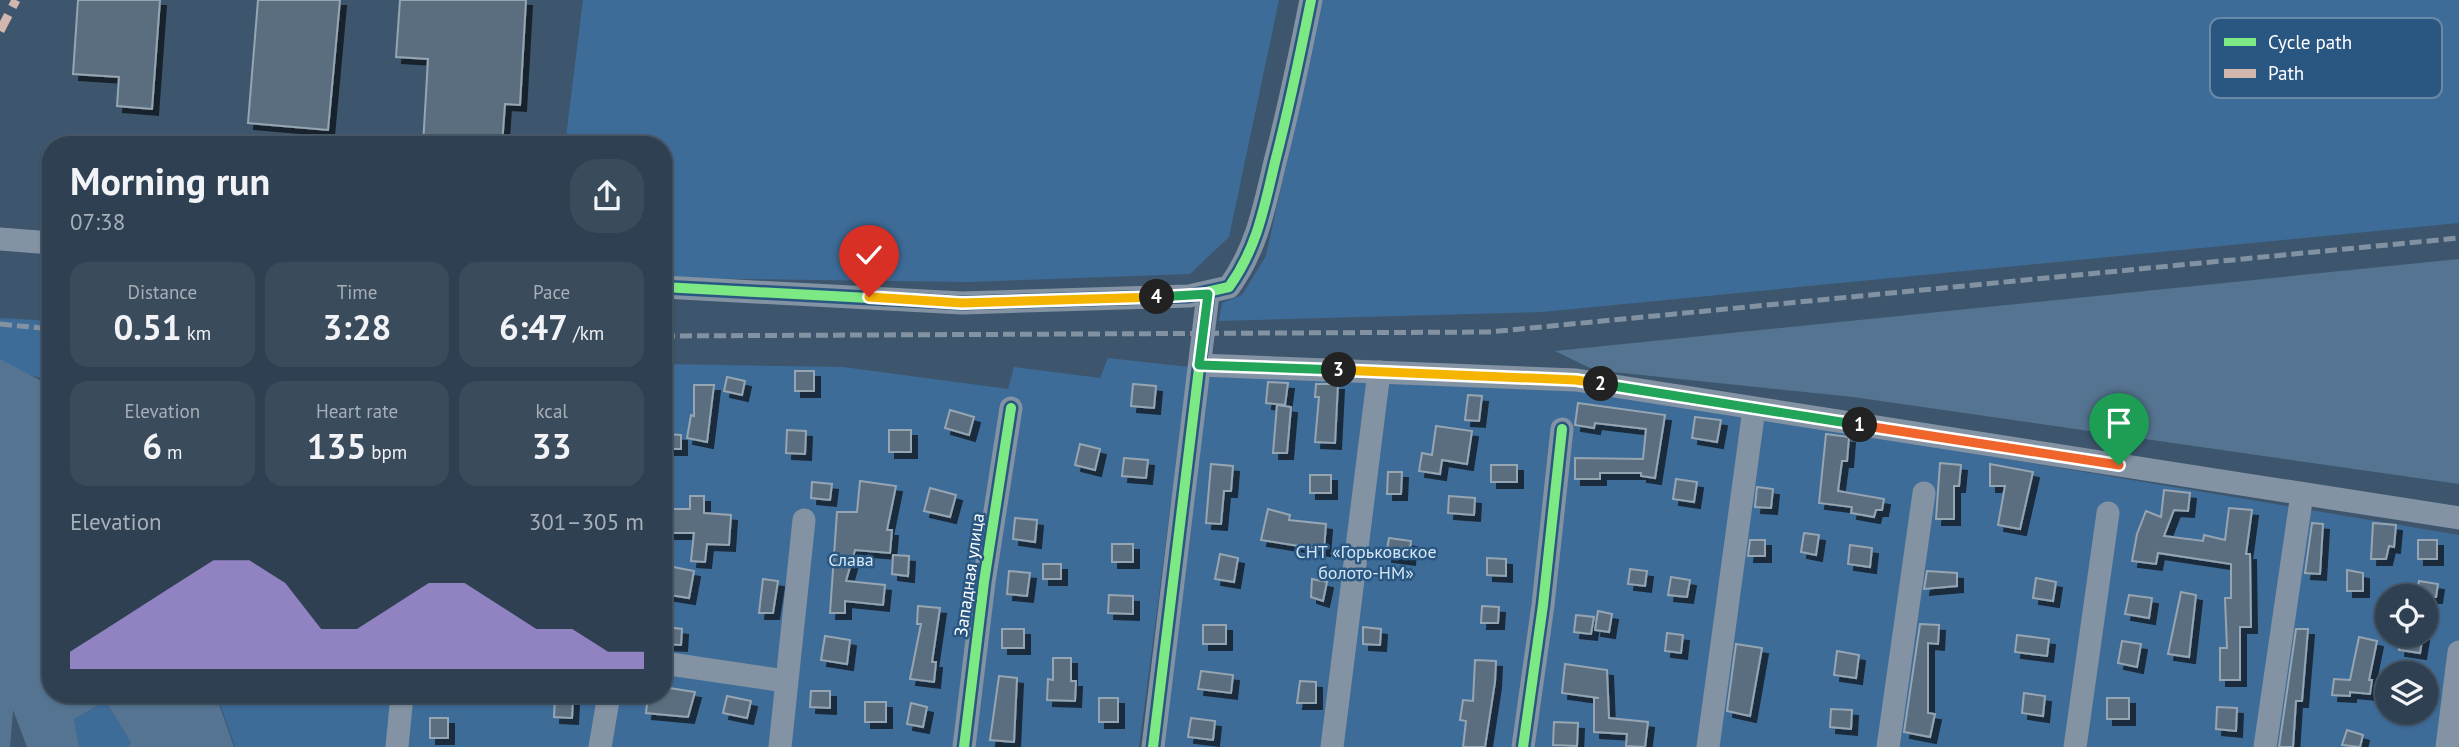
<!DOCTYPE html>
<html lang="en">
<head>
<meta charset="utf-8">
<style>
  :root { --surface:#2e4052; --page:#3a4b5c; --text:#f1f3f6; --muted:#a7afb8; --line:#495969; --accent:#bca0f2 }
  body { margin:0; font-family:"PT Sans",sans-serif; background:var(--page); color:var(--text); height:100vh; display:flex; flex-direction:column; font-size:26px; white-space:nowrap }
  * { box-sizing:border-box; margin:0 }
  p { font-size:23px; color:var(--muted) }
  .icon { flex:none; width:38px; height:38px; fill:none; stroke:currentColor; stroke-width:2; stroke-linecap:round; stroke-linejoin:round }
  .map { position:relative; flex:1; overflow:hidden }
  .sheet { position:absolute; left:42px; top:136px; width:630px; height:567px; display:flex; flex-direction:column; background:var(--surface); border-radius:28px; box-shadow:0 2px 5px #0004,0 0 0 2px var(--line) }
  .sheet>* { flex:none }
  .tools { position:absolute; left:2375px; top:584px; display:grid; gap:14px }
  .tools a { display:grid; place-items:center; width:63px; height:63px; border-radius:50%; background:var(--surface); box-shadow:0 2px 5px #0004,0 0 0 2px var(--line); font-size:35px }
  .pin { position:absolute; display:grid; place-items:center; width:60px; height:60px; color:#fff; margin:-72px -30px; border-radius:50% 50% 50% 0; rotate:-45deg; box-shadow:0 0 7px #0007 }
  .pin .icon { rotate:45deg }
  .km { position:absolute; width:35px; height:35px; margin:-18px; border-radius:50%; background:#222; color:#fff; font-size:19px; line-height:35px; text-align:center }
  .round { display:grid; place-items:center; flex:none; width:74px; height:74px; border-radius:28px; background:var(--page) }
  .overview { display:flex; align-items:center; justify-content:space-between; height:119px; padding:0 28px }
  h1 { font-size:38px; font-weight:800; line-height:52px }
  .figures { display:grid; grid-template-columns:repeat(3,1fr); gap:10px; height:119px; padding:7px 28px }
  .figures div { display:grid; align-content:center; border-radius:18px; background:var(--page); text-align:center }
  .figures b { font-size:35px; font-weight:800 }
  .figures small { font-size:19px; font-weight:400 }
  .figures p { font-size:19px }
  .chart { height:196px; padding:14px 28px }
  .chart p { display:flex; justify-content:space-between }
  .chart svg { width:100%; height:126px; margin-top:7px; fill:var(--accent); opacity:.7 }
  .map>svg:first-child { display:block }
  .green { fill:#3e6c98; fill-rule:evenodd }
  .water { fill:#557491 }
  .building { fill:#5a6e80; stroke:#96a5b2; stroke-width:2; filter:url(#shadow) }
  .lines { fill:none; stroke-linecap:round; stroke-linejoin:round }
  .minor { stroke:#8393a3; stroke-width:23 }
  .rail { stroke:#8392a3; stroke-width:5; stroke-dasharray:12 5; stroke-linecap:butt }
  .quiet { stroke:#d1b7ad; stroke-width:9; stroke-dasharray:18 9; stroke-linecap:butt }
  .cycleway-casing { stroke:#295781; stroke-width:15 }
  .cycleway { stroke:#7ce984; stroke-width:10 }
  .split-1-casing { stroke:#fff; stroke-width:14 }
  .split-2-casing { stroke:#fff; stroke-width:14 }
  .split-3-casing { stroke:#fff; stroke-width:14 }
  .split-4-casing { stroke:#fff; stroke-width:14 }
  .split-5-casing { stroke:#fff; stroke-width:14 }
  .split-1 { stroke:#f0652b; stroke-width:9 }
  .split-2 { stroke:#22a559; stroke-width:9 }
  .split-3 { stroke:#f5b400; stroke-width:9 }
  .split-4 { stroke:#22a559; stroke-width:9 }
  .split-5 { stroke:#f5b400; stroke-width:9 }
  .labels { text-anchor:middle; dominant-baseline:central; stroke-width:5; stroke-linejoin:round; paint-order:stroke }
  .park-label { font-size:18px; fill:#d4e6f5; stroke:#295781 }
  .street-label { font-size:18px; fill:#fff; stroke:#295781 }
  .key { fill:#295781; stroke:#6989a7; stroke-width:2 }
  .key-label { font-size:19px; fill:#fff }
</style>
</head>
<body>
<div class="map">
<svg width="2459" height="747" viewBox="0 0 2459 747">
  <defs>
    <filter id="shadow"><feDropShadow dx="6" dy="6" stdDeviation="0" flood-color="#0009"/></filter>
  </defs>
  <rect width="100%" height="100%" fill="#3d566d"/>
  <g class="green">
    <path d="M 583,0 L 1279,0 L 1229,237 L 1190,274 L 969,282 L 663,278 L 663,145 L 565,145 Z"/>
    <path d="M 1322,0 L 2459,0 L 2459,223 L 1542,312 L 1219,321 L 1222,303 L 1242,295 L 1266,256 Z"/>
    <path d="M 0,318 L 51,321 L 51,381 L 0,366 Z"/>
    <path d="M 1108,358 L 1189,367 L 1139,747 L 402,747 L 408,695 L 663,695 L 663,364 L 843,367 L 1008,389 L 1014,367 L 1100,378 Z"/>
    <path d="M 1202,374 L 1538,380 L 2459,535 L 2459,747 L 1156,747 ZM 2387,597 L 2426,597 L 2426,635 L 2387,635 ZM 2387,674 L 2426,674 L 2426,712 L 2387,712 Z"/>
    <path d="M 217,695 L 398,695 L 394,747 L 235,747 Z"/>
    <path d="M 106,701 L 131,743 L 127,747 L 79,747 L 74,719 Z"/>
  </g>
  <g class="water">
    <path d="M 2459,259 L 2459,484 L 1853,397 L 1594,370 L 1555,351 Z"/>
    <path d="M 0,359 L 51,386 L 51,695 L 216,695 L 234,747 L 127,747 L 131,743 L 106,701 L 74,719 L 79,747 L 27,747 L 13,710 L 10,747 L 0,747 Z"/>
  </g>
  <g class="building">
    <path d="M 78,0 L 160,0 L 152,109 L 117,106 L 119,77 L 73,74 Z"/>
    <path d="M 258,0 L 340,0 L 328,130 L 248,123 Z"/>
    <path d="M 400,0 L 526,0 L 520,105 L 505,104 L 502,145 L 423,145 L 428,59 L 396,57 Z"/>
    <rect x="795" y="371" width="19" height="20"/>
    <path d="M 727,377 L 745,381 L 742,395 L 724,391 Z"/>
    <path d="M 1268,382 L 1288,383 L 1285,405 L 1266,403 Z"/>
    <path d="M 1133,384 L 1156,386 L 1154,408 L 1131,406 Z"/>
    <path d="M 1316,384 L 1338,384 L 1335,443 L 1315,442 L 1319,397 L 1315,397 Z"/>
    <path d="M 694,385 L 714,385 L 707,442 L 687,438 L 691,415 L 694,416 Z"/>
    <path d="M 1468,395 L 1482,396 L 1479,421 L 1465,420 Z"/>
    <path d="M 1578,403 L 1665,415 L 1655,478 L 1641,476 L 1641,473 L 1600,473 L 1600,479 L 1575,479 L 1575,458 L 1643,459 L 1646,429 L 1595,423 L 1594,428 L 1575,425 Z"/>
    <path d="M 1277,405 L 1291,407 L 1287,453 L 1273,453 Z"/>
    <path d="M 950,410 L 974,417 L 969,435 L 945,428 Z"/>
    <path d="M 1695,417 L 1721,420 L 1717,442 L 1692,438 Z"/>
    <path d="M 1436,426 L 1472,431 L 1467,464 L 1442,460 L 1440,474 L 1419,471 L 1422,453 L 1432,455 Z"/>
    <path d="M 787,430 L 806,431 L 805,454 L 786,453 Z"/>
    <rect x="889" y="430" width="22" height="22"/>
    <path d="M 663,434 L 681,435 L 681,449 L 663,449 Z"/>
    <path d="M 1826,434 L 1849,437 L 1847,461 L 1842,461 L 1838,491 L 1884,499 L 1882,510 L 1876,510 L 1874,517 L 1851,513 L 1852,507 L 1819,503 Z"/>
    <path d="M 1080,444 L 1100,449 L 1095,470 L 1075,465 Z"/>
    <path d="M 1124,458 L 1148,460 L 1146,478 L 1122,476 Z"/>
    <path d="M 1940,463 L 1961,465 L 1959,486 L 1954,486 L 1954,519 L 1936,519 Z"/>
    <path d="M 1211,464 L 1233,466 L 1231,491 L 1224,491 L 1221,524 L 1206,523 Z"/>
    <path d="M 1990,464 L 2033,472 L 2020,529 L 1998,525 L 2005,486 L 1990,486 Z"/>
    <rect x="1491" y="465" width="26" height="17"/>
    <path d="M 1388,472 L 1402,472 L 1401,494 L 1387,494 Z"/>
    <rect x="1310" y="475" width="21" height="18"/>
    <path d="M 1676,479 L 1697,482 L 1694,502 L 1673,499 Z"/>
    <path d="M 860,481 L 896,486 L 887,530 L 892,530 L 890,553 L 855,550 L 846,581 L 885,585 L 883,605 L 845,601 L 845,613 L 830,613 L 837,512 L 857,512 Z"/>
    <path d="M 812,482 L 832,484 L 830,500 L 811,498 Z"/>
    <path d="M 1757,487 L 1773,489 L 1771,508 L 1755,507 Z"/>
    <path d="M 930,488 L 956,495 L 950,517 L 924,511 Z"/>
    <path d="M 2164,490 L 2190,493 L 2188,511 L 2174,510 L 2164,536 L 2203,541 L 2204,535 L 2225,540 L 2229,508 L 2252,510 L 2246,554 L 2250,554 L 2251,627 L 2240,627 L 2240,680 L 2220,680 L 2220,648 L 2227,648 L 2225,598 L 2231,598 L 2231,564 L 2158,553 L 2156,564 L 2132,561 L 2137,534 L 2146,511 L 2161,517 Z"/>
    <path d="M 690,496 L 704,496 L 704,513 L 731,515 L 729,545 L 707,544 L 705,562 L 691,561 L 694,533 L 663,533 L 663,509 L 690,509 Z"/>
    <path d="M 1449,496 L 1475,498 L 1474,515 L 1448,513 Z"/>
    <path d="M 1268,509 L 1290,515 L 1289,520 L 1326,524 L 1324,550 L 1261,540 Z"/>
    <path d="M 1015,518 L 1037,520 L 1035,542 L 1013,539 Z"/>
    <path d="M 2312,523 L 2323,524 L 2320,574 L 2305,573 Z"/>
    <path d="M 2373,523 L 2396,525 L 2394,547 L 2389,546 L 2386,559 L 2371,559 Z"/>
    <path d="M 1804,533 L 1819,535 L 1816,555 L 1801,552 Z"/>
    <path d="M 1389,538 L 1411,541 L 1409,559 L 1386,556 Z"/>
    <path d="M 1750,540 L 1765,540 L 1765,556 L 1748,556 Z"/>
    <rect x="2418" y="540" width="19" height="19"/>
    <rect x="1112" y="544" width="21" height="18"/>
    <path d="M 1850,545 L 1872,548 L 1870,567 L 1848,564 Z"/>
    <path d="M 1220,554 L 1238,558 L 1234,582 L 1215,579 Z"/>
    <path d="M 893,555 L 909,556 L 908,576 L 892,574 Z"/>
    <path d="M 1487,558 L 1506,559 L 1506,576 L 1487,575 Z"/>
    <rect x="1043" y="564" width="18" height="15"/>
    <path d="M 663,565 L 694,571 L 689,598 L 663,594 Z"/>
    <path d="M 1630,569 L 1647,571 L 1645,586 L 1628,584 Z"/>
    <path d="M 2347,570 L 2363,573 L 2363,591 L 2347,591 Z"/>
    <path d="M 1009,571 L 1030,573 L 1027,596 L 1007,594 Z"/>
    <path d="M 1927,571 L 1957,573 L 1957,586 L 1924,589 Z"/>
    <path d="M 1671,577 L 1690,580 L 1687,597 L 1668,595 Z"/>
    <path d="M 2036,578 L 2056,582 L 2053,601 L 2033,598 Z"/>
    <path d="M 763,579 L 778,581 L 773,613 L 759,613 Z"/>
    <path d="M 1312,579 L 1327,582 L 1323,601 L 1311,597 Z"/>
    <path d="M 2419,581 L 2438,584 L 2436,597 L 2417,597 Z"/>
    <path d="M 2181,592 L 2196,595 L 2189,657 L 2168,654 Z"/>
    <path d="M 1109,595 L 1133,596 L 1133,614 L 1108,613 Z"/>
    <path d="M 2129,595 L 2152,598 L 2149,618 L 2125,614 Z"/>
    <path d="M 918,606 L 940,608 L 932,662 L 936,662 L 934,682 L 910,679 L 921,624 L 917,624 Z"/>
    <path d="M 1482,606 L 1499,607 L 1498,623 L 1481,623 Z"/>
    <path d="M 1598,611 L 1612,614 L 1609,632 L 1595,630 Z"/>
    <path d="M 1576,615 L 1594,617 L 1591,634 L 1574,632 Z"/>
    <path d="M 1920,624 L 1939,625 L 1938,644 L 1928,643 L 1928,713 L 1935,714 L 1930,737 L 1904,732 Z"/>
    <rect x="1203" y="625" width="23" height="19"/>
    <path d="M 666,627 L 682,629 L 681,645 L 664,644 Z"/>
    <path d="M 1363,627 L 1381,629 L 1380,645 L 1363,644 Z"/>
    <rect x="1002" y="629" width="22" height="19"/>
    <path d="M 2296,629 L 2308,629 L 2302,701 L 2296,701 L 2293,747 L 2279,747 Z"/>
    <path d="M 1667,633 L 1683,635 L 1681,653 L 1665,651 Z"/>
    <path d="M 2017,635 L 2049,639 L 2047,656 L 2015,652 Z"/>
    <path d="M 2401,635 L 2423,635 L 2420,653 L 2399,650 Z"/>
    <path d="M 825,636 L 850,640 L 847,664 L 821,660 Z"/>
    <path d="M 2359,637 L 2377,641 L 2369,680 L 2372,680 L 2370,694 L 2350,692 L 2350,696 L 2332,695 L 2334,679 L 2350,680 Z"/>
    <path d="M 2122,641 L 2141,644 L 2137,667 L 2118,663 Z"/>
    <path d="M 1736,644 L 1762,648 L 1750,716 L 1727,711 Z"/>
    <path d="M 1837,651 L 1859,655 L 1856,678 L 1834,675 Z"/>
    <path d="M 1053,658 L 1071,658 L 1071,681 L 1076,681 L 1075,701 L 1047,700 L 1048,679 L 1053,680 Z"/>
    <path d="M 1475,660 L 1496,661 L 1495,682 L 1485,747 L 1463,747 L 1466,721 L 1460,720 L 1463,700 L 1473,701 Z"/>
    <path d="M 1565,664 L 1607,670 L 1609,718 L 1648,722 L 1645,747 L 1626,746 L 1627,734 L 1594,732 L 1594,698 L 1599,698 L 1562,693 Z"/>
    <path d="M 1201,671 L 1233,675 L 1231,693 L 1198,689 Z"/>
    <path d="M 999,676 L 1017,678 L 1014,742 L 990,740 Z"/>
    <path d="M 1300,681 L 1316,682 L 1316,703 L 1297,703 Z"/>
    <path d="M 663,687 L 695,692 L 688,717 L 646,713 L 648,695 L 663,695 Z"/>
    <path d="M 811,691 L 830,691 L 830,708 L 810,707 Z"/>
    <path d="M 2024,693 L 2045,696 L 2043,716 L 2022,713 Z"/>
    <path d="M 727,696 L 751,701 L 747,718 L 723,713 Z"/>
    <path d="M 555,698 L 573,699 L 572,718 L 554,717 Z"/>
    <rect x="1099" y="698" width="19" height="24"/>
    <rect x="2107" y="698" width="22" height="21"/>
    <rect x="865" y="702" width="21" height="20"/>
    <path d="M 911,703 L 927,707 L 923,727 L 907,724 Z"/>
    <path d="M 2217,707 L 2237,708 L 2236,731 L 2216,729 Z"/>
    <path d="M 1831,709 L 1852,710 L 1851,729 L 1830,727 Z"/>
    <rect x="430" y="718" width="18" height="20"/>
    <path d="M 1191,718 L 1215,721 L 1213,740 L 1188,737 Z"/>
    <path d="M 1554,722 L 1578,723 L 1577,746 L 1553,745 Z"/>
    <path d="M 2347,730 L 2363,735 L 2360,747 L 2342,745 Z"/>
  </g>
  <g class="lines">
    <g class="minor">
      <path d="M 0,239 L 51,243"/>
      <path d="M 663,287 L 962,303 L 1189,296 L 1229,287 C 1257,248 1264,208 1275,162 C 1289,108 1300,55 1311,0"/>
      <path d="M 1200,365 L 1576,380 L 2459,518"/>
      <path d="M 663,663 L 785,681"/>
      <path d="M 397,747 L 402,695"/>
      <path d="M 600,747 L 609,695"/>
      <path d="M 780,747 L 804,520"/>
      <path d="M 964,747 L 984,582 L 1011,408"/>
      <path d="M 1153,747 L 1208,294"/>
      <path d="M 1332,747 L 1379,372"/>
      <path d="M 1523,747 L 1543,605 L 1562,429"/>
      <path d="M 1708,747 L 1754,409"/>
      <path d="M 1888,747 L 1924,493"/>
      <path d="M 2075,747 L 2108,513"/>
      <path d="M 2265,747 L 2302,494"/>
      <path d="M 2447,747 L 2459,652"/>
    </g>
    <g class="rail">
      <path d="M 0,324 L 51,329"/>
      <path d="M 663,336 L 1489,332 L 2459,238"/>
    </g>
    <path class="quiet" d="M 0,31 L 16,0"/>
    <defs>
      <g id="cycleway">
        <path d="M 663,287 L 962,303 L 1189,296 L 1229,287 C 1257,248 1264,208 1275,162 C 1289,108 1300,55 1311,0"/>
        <path d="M 964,747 L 984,582 L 1011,408"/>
        <path d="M 1153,747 L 1208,294"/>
        <path d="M 1523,747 L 1543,605 L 1562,429"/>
      </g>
    </defs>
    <use href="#cycleway" class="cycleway-casing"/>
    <use href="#cycleway" class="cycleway"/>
  </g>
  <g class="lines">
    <defs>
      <path id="split-1" d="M 1860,425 L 2119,465"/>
      <path id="split-2" d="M 1601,384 L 1860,425"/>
      <path id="split-3" d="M 1339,370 L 1576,380 L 1601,384"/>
      <path id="split-4" d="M 1157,297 L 1208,294 L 1199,365 L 1339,370"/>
      <path id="split-5" d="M 869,297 L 962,303 L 1157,297"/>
    </defs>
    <use href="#split-1" class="split-1-casing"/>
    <use href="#split-2" class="split-2-casing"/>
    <use href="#split-3" class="split-3-casing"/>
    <use href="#split-4" class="split-4-casing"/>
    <use href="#split-5" class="split-5-casing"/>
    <use href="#split-1" class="split-1"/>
    <use href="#split-2" class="split-2"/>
    <use href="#split-3" class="split-3"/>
    <use href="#split-4" class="split-4"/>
    <use href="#split-5" class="split-5"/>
  </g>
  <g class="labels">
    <g class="park-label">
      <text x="1366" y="551">СНТ «Горьковское<tspan x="1366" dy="21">болото-НМ»</tspan></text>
      <text x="851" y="559">Слава</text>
    </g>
    <g class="street-label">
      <text transform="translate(969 575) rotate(-82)">Западная улица</text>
    </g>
  </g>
  <rect x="2210" y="18" width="232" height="80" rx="10" class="key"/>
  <rect x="2224" y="38" width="32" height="8" fill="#7ce984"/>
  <rect x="2224" y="69" width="32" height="9" fill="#d1b7ad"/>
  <g class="key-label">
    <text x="2268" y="49">Cycle path</text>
    <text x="2268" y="80">Path</text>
  </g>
</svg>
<div class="tools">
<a><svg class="icon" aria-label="locate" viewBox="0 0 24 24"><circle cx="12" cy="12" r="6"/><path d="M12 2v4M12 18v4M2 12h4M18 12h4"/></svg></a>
<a><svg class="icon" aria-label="layers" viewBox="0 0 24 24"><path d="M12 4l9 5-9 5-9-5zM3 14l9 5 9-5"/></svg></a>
</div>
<div class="pin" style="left:2119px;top:465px;background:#1e9e55"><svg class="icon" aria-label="arrive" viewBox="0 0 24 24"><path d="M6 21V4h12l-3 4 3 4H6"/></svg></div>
<div class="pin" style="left:869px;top:297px;background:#d93025"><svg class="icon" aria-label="check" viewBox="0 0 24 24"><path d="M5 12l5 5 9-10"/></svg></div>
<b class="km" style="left:1860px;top:425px">1</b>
<b class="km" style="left:1601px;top:384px">2</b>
<b class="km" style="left:1339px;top:370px">3</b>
<b class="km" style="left:1157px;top:297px">4</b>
<section class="sheet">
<div class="overview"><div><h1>Morning run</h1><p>07:38</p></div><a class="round"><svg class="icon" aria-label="share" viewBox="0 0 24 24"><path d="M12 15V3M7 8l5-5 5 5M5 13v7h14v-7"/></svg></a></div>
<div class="figures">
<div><p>Distance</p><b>0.51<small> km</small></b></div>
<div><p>Time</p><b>3:28</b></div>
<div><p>Pace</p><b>6:47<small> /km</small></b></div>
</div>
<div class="figures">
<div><p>Elevation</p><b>6<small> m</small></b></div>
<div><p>Heart rate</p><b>135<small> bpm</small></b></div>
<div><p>kcal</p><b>33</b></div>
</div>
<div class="chart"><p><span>Elevation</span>301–305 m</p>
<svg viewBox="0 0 160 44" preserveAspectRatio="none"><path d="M0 44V38L10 30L20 22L30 14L40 6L50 6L60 14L70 30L80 30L90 22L100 14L110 14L120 22L130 30L140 30L150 38L160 38V44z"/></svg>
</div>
</section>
</div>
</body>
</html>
